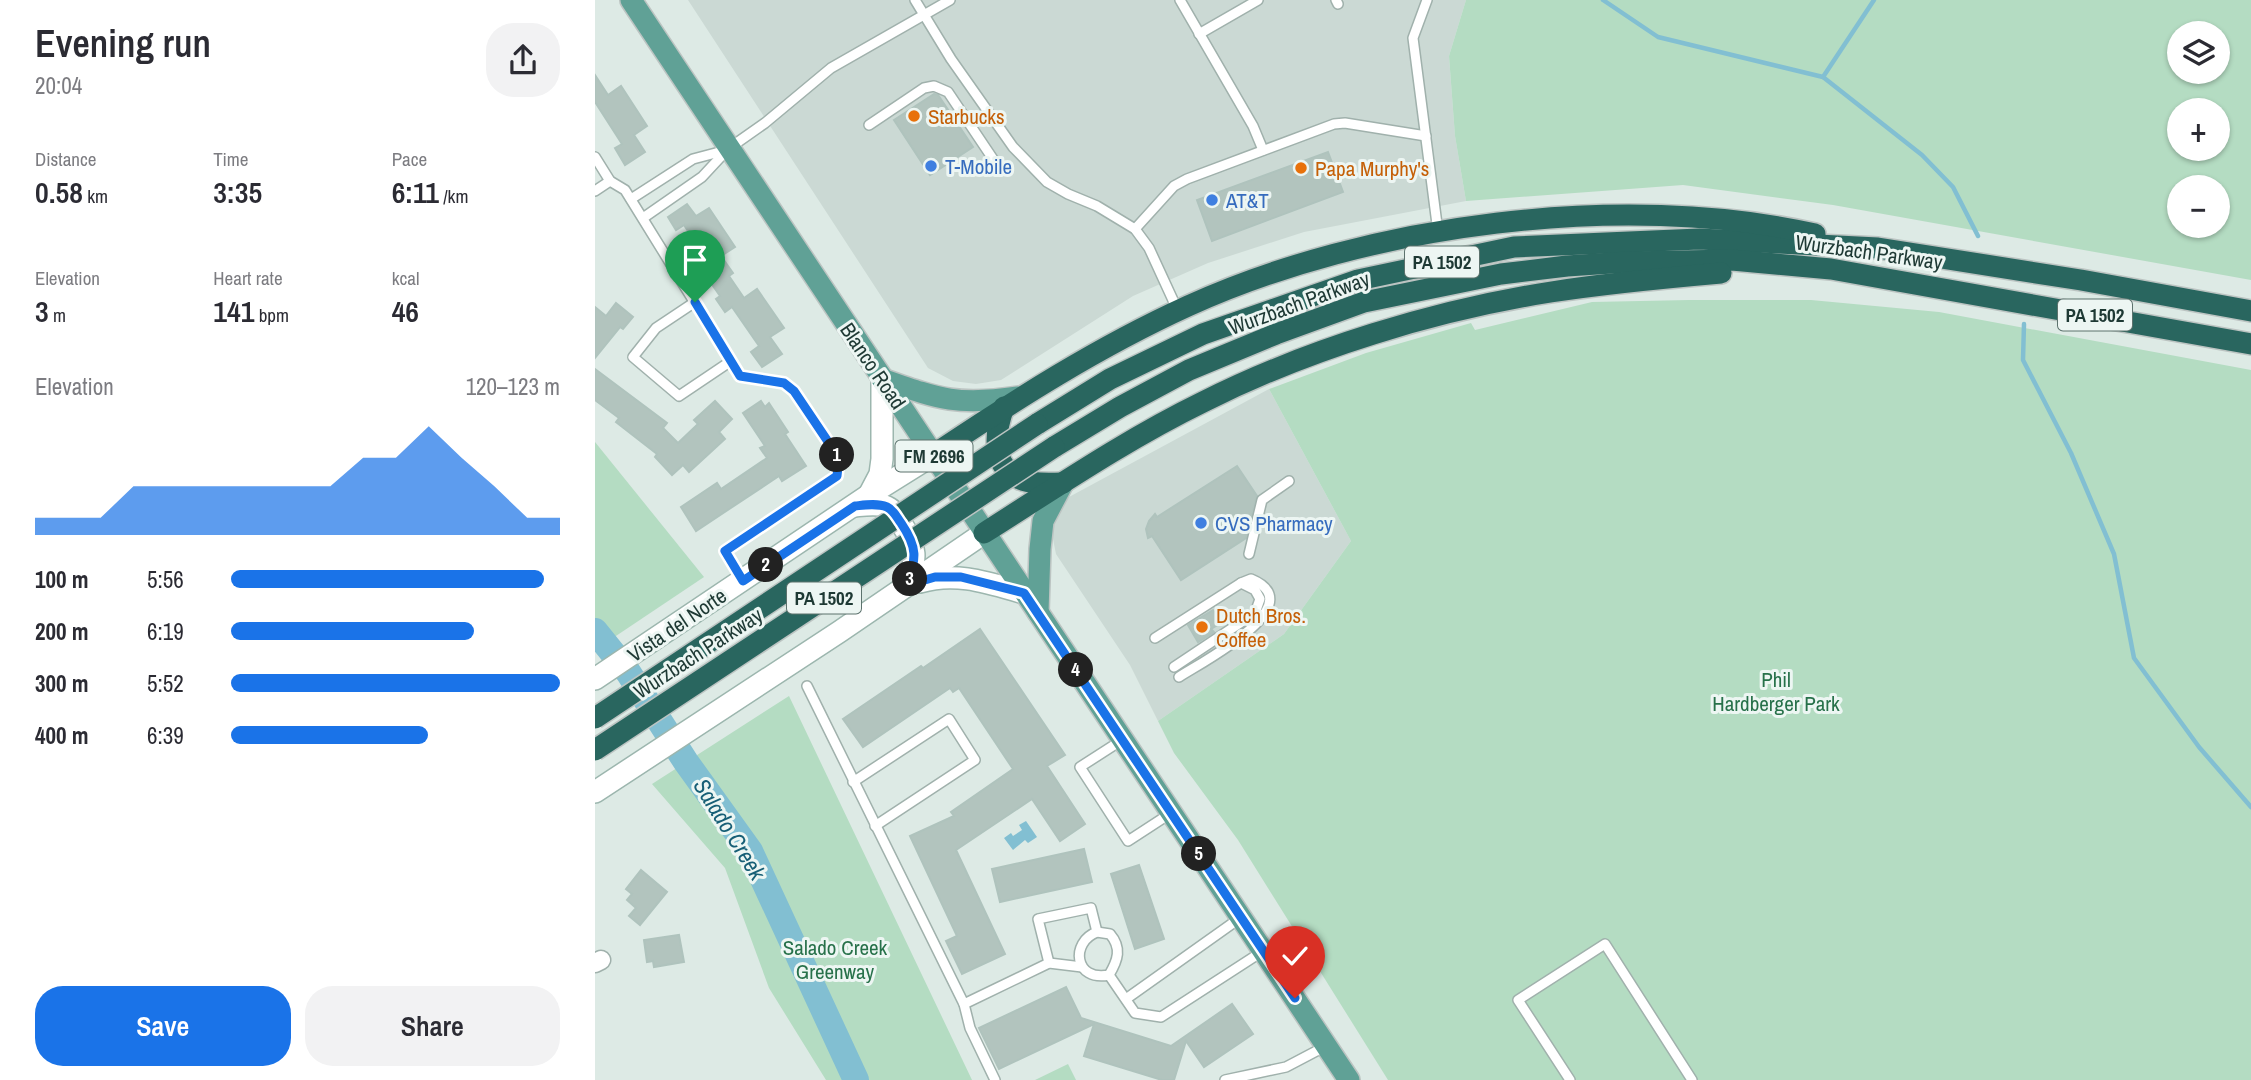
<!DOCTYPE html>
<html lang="en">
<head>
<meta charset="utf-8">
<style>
  :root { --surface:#fff; --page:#f2f2f3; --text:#2b2b33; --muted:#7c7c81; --accent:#1a73e8 }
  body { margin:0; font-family:"Archivo Narrow",sans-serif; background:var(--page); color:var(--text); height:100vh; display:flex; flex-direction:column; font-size:26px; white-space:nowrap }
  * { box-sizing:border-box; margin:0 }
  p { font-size:23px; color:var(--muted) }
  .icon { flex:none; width:38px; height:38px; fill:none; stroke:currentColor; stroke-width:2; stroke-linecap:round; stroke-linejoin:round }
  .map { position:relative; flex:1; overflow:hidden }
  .side { display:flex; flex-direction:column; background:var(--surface); width:595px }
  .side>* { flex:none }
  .tools { position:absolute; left:1572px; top:21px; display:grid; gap:14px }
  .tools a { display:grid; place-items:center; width:63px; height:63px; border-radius:50%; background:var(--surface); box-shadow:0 2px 5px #0004; font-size:35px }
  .pin { position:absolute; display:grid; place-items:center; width:60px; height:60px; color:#fff; margin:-72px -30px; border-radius:50% 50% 50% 0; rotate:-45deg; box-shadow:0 0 7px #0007 }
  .pin .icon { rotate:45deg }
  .km { position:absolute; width:35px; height:35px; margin:-18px; border-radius:50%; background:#222; color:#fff; font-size:19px; line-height:35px; text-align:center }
  .round { display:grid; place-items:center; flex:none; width:74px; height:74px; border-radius:28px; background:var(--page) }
  .head { display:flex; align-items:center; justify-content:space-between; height:119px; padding:0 35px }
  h1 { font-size:38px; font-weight:600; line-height:52px }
  .metrics { display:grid; grid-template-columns:repeat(3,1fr); gap:10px; height:119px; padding:7px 35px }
  .metrics div { display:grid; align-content:center }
  .metrics b { font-size:30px; font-weight:600 }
  .metrics small { font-size:19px; font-weight:400 }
  .metrics p { font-size:19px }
  .chart { height:196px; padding:14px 35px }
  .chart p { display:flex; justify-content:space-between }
  .chart svg { width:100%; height:126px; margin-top:7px; fill:var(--accent); opacity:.7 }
  .action { display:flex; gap:14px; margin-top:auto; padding:14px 35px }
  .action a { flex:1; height:80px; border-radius:28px; background:var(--accent); color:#fff; font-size:28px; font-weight:600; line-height:80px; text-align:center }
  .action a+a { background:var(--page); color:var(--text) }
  ul { padding:0 35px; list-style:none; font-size:23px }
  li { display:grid; grid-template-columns:112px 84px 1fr; align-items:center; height:52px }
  li i { height:18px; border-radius:9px; background:var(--accent) }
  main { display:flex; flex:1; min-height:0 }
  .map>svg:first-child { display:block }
  .built { fill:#cbd9d4 }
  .green { fill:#b4dcc2; fill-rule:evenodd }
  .water { fill:#82bfd2 }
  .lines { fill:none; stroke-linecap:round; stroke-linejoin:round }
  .stream { stroke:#82bfd2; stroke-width:4.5 }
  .river { stroke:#82bfd2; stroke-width:26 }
  .building { fill:#b2c4be; stroke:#afc3bd; stroke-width:2 }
  .lane-casing { stroke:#a0b1ac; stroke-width:12 }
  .street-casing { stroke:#a0b1ac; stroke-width:21 }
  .secondary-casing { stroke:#9cb6ae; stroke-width:24 }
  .primary-casing { stroke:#bcc4c2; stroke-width:24 }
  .highway-casing { stroke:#bcc4c2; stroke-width:24 }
  .lane { stroke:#fff; stroke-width:9 }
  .street { stroke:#fff; stroke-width:18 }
  .secondary { stroke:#fff; stroke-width:21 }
  .primary { stroke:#60a196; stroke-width:21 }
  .highway { stroke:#29665f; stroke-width:21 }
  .highway-bridge-casing { stroke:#bcc4c2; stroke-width:24; stroke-linecap:butt }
  .highway-bridge { stroke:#29665f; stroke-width:21 }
  .route-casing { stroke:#fff; stroke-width:14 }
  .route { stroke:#1a73e8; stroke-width:9 }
  .food-dot { fill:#e8710a; stroke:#edf6f3; stroke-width:2.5 }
  .shop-dot { fill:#3f7fe0; stroke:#edf6f3; stroke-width:2.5 }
  .labels { text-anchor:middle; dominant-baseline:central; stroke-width:6; stroke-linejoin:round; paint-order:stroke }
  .shield { fill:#edf6f3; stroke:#5c726d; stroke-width:2 }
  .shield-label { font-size:19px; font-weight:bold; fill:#1e3934 }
  .food-label { font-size:21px; fill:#c56008; stroke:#edf6f3; text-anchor:start }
  .shop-label { font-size:21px; fill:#366cbe; stroke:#edf6f3; text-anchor:start }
  .street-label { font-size:21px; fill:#1e3934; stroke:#edf6f3 }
  .park-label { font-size:21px; fill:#27714a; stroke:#edf6f3 }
  .water-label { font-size:23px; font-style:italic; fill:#175f76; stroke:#edf6f3 }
</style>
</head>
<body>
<main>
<section class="side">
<div class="head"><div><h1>Evening run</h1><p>20:04</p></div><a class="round"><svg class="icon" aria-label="share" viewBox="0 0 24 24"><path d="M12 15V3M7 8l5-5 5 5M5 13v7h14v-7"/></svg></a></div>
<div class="metrics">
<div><p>Distance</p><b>0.58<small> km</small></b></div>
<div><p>Time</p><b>3:35</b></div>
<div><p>Pace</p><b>6:11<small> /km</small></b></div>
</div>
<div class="metrics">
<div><p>Elevation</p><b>3<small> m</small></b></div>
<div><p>Heart rate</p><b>141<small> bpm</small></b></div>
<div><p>kcal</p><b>46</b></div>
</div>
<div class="chart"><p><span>Elevation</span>120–123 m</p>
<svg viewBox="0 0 160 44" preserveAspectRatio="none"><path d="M0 44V38L10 38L20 38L30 27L40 27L50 27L60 27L70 27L80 27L90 27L100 17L110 17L120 6L130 17L140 27L150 38L160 38V44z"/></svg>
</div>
<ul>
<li><b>100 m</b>5:56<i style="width:95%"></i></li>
<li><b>200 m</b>6:19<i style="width:74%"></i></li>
<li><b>300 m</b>5:52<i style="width:100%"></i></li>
<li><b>400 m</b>6:39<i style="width:60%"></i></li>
</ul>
<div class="action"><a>Save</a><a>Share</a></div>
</section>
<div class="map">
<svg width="1656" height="1080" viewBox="0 0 1656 1080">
  <rect width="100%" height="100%" fill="#ddeae5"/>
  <g class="built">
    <path d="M 93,0 L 871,0 L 854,56 L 860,136 L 871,201 L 709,232 L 613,263 L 538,296 L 406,380 L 381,384 L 358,381 L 333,368 Z"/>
    <path d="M 674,389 L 756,541 L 689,634 L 563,721 L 535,665 L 461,554 L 457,534 L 462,513 L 474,497 Z"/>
  </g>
  <g class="green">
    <path d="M 871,0 L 1656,0 L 1656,280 L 1238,205 L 1088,185 L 871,201 L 860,136 L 854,56 ZM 1584,33 L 1622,33 L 1622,72 L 1584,72 ZM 1584,110 L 1622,110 L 1622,149 L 1584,149 ZM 1584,187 L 1622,187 L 1622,226 L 1584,226 Z"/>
    <path d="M 1094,300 L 1216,300 L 1344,312 L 1656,370 L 1656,1080 L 793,1080 L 643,840 L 579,753 L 563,721 L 689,634 L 756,541 L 674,389 L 771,353 L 876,323 L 880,330 L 997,302 Z"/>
    <path d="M 0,442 L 109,577 L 0,650 Z"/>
    <path d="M 194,696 L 377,1080 L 231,1080 L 174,988 L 130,868 L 57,784 Z"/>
    <path d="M 473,1064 L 481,1080 L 440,1080 Z"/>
  </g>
  <path class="water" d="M 431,821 L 442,837 L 433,843 L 430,840 L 418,850 L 409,838 L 416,833 L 418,836 L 427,830 L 424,825 Z"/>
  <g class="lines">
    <g class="stream">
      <path d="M 1008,0 L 1063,37 L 1228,77 L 1327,155 L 1358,187 L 1383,236"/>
      <path d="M 1228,77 L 1279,0"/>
      <path d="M 1429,324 L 1428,360 L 1476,453 L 1519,554 L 1539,658 L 1604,747 L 1656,807"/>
    </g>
    <path class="river" d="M 0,631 L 33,672 L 91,762 L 155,851 L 261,1080"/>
  </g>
  <g class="building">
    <path d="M 0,75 L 13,95 L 26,86 L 52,126 L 39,135 L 50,152 L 30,165 L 20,148 L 27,144 L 0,102 Z"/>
    <path d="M 339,94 L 343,95 L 378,147 L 335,175 L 299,120 Z"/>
    <path d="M 733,152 L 748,192 L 617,241 L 602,200 Z"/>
    <path d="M 92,204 L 101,216 L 114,208 L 140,247 L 126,256 L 138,273 L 134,276 L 149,298 L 162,289 L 189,328 L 175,337 L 187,354 L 167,367 L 156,352 L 164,346 L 137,307 L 130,312 L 121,299 L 125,296 L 107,270 L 115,265 L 89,225 L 81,230 L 73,217 Z"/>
    <path d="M 21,303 L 38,317 L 28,329 L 25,327 L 0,358 L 0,307 L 11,316 Z"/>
    <path d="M 0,369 L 72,423 L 68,428 L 83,443 L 103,424 L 99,420 L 120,401 L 137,419 L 124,432 L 130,439 L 94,472 L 88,465 L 77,475 L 60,457 L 62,454 L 21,422 L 24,418 L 0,400 Z"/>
    <path d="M 166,401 L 170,407 L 174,403 L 193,432 L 190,434 L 211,466 L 187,481 L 184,476 L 101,531 L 86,507 L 122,483 L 126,489 L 172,458 L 165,448 L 170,446 L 148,413 Z"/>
    <path d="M 642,466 L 662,496 L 651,538 L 586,580 L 557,536 L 553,538 L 551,529 L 554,521 L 560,514 L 562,517 Z"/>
    <path d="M 618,610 L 626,623 L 616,629 L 619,632 L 603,642 L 593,625 Z"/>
    <path d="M 385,629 L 470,755 L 452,766 L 490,824 L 465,841 L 437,799 L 361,850 L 410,954 L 367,974 L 351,941 L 362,936 L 315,836 L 359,816 L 356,812 L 418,769 L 364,688 L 358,692 L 355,688 L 268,747 L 248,719 L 326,666 L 328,668 Z"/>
    <path d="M 489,849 L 497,882 L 405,902 L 397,869 Z"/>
    <path d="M 544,865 L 569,939 L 540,949 L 516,874 Z"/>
    <path d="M 46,870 L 72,892 L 45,925 L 34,916 L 41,908 L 32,900 L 37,894 L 31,889 Z"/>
    <path d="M 84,935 L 89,962 L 59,967 L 58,961 L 52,962 L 49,940 Z"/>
    <path d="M 471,987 L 486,1018 L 576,1046 L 637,1004 L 658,1034 L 609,1067 L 591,1041 L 579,1080 L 567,1080 L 489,1056 L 499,1024 L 404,1069 L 384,1028 Z"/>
  </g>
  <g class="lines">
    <defs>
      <g id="lane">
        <path d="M 320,0 L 356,59 L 418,147 L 452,182 L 473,194 L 502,206 L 540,229 L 554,248 L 583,311"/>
        <path d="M 585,0 L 658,126 L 668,150"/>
        <path d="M 741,0 L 743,4"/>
        <path d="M 832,0 L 818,38 L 843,232"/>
        <path d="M 604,34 L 663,0"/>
        <path d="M 274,125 L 329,88 L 339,86 L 353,92 L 400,162"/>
        <path d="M 0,157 L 15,181 L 30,190 L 145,376 L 189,383 L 199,391 L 244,458 L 242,476 L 130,551 L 147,580"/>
        <path d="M 0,191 L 15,181"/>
        <path d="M 36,199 L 98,159 L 132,150"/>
        <path d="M 48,218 L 107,177 L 133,149 L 170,123 L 236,68 L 355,0"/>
        <path d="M 540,229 L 579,186 L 592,179 L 739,124 L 750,123 L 831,136"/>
        <path d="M 100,302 L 61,328 L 38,357 L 84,396 L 136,361"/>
        <path d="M 654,554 L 667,500 L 694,481"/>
        <path d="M 560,638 L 646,583 L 660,590 L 665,599 L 660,613 L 579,667"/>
        <path d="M 584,677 C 605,663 719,605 656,579 L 646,583"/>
        <path d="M 212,686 L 369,1004 L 375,1028 L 400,1080"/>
        <path d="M 527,740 L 485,767 L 533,841 L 576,813"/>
        <path d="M 258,782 L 354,719 L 380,760 L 280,826"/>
        <path d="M 502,932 L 515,934 C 527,948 523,960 514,975 C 479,982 475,942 502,932 Z"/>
        <path d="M 454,963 L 443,919 L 496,908 L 502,932"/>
        <path d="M 514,975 L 540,1013 L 566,1017 L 668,951"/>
        <path d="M 531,999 L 645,918"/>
        <path d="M 369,1004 L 454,963 L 487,967"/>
        <path d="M 630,1080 L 691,1067 L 731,1046"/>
        <path d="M 975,1080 L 923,1000 L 1010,944 L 1097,1080"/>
      </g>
      <path id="street" d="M 0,963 L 6,960"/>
      <g id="secondary">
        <path d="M 274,495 L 285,474 L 287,459 L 287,379"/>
        <path d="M 260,506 C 270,505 283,503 292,507 C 299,510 303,518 306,523 C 323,548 321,558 313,585"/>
        <path d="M 325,582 C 361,571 394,583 429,593"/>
        <path d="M 0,679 L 274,495 L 338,455"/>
        <path d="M 0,792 L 244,632 L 389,533"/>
      </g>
      <g id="primary">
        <path d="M 36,0 L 754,1080"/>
        <path d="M 287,379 C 344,399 362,406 423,397"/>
        <path d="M 443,612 L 445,549 L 448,521 L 468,483"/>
      </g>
      <g id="highway">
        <path d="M 409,407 C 400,431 395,466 425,479 C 438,485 455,483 468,483"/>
        <path d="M 442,424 L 515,379 L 608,334 L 763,280 L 919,247 L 1104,239 L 1283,248 L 1486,280 L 1656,311"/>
        <path d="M 459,447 L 525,407 L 594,370 L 681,334 L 769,302 L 906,274 L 972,266 L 1032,262 L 1137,260 L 1236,269 L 1656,344"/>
        <path d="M 338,455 C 420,400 503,347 593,306 C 773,224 1027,191 1220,234"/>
        <path d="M 389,533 C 460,488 532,439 608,402 C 713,349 841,310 956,292 C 1013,283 1069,278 1126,273"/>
      </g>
    </defs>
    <use href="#lane" class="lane-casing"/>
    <use href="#street" class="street-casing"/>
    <use href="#secondary" class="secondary-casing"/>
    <use href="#primary" class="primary-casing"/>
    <use href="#highway" class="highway-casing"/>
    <use href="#lane" class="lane"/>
    <use href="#street" class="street"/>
    <use href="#secondary" class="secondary"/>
    <use href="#primary" class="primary"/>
    <use href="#highway" class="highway"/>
    <defs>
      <g id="highway-bridge">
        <path d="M 0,718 L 442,424"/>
        <path d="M 0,750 L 459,447"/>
      </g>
    </defs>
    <use href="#highway-bridge" class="highway-bridge-casing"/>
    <use href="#highway-bridge" class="highway-bridge"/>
  </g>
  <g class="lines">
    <defs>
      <path id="route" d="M 100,302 L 145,376 L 189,383 L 199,391 L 244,458 L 242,476 L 130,551 L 148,581 L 260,506 C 270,505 282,503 292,507 C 299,510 302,518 306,523 C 323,548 321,558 313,585 L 340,577 L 366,577 L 429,593 L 700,998"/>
    </defs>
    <use href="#route" class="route-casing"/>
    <use href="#route" class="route"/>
  </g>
  <g class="food-dot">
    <circle cx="319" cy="116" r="7"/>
    <circle cx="706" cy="168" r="7"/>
    <circle cx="607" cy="627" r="7"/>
  </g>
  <g class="shop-dot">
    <circle cx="336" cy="166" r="7"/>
    <circle cx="617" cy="200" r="7"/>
    <circle cx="606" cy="523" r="7"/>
  </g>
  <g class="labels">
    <g class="shield">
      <rect x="810" y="246.5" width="74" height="31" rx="5"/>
      <rect x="1463" y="299.5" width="74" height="31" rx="5"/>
      <rect x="300.5" y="440.5" width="77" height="31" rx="5"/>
      <rect x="192" y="582.5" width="74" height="31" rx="5"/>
    </g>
    <g class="shield-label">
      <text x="847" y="262">PA 1502</text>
      <text x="1500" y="315">PA 1502</text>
      <text x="339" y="456">FM 2696</text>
      <text x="229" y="598">PA 1502</text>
    </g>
    <g class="food-label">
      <text x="333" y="116">Starbucks</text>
      <text x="720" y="168">Papa Murphy's</text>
      <text x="621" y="615">Dutch Bros.<tspan x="621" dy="24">Coffee</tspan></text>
    </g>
    <g class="shop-label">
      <text x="350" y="166">T-Mobile</text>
      <text x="631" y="200">AT&amp;T</text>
      <text x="620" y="523">CVS Pharmacy</text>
    </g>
    <g class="street-label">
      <text transform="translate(1274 252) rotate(8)">Wurzbach Parkway</text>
      <text transform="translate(704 303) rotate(-20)">Wurzbach Parkway</text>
      <text transform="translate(278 366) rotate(56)">Blanco Road</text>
      <text transform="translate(82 625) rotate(-34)">Vista del Norte</text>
      <text transform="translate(103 653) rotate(-33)">Wurzbach Parkway</text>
    </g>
    <g class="park-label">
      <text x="1181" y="679">Phil<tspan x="1181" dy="24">Hardberger Park</tspan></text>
      <text x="240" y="947">Salado Creek<tspan x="240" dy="24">Greenway</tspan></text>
    </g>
    <g class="water-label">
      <text transform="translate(135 829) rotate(58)">Salado Creek</text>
    </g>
  </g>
</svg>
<div class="tools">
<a><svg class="icon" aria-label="layers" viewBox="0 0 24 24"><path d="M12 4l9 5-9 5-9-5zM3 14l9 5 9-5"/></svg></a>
<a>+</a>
<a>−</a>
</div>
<div class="pin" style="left:100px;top:302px;background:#1e9e55"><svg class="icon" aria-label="arrive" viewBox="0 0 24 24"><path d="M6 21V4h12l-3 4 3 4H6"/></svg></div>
<div class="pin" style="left:700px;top:998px;background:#d93025"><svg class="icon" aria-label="check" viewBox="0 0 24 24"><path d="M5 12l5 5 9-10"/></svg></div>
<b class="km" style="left:242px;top:455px">1</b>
<b class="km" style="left:171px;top:565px">2</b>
<b class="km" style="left:315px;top:579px">3</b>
<b class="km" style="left:481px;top:670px">4</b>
<b class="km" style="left:604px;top:854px">5</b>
</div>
</main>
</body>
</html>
